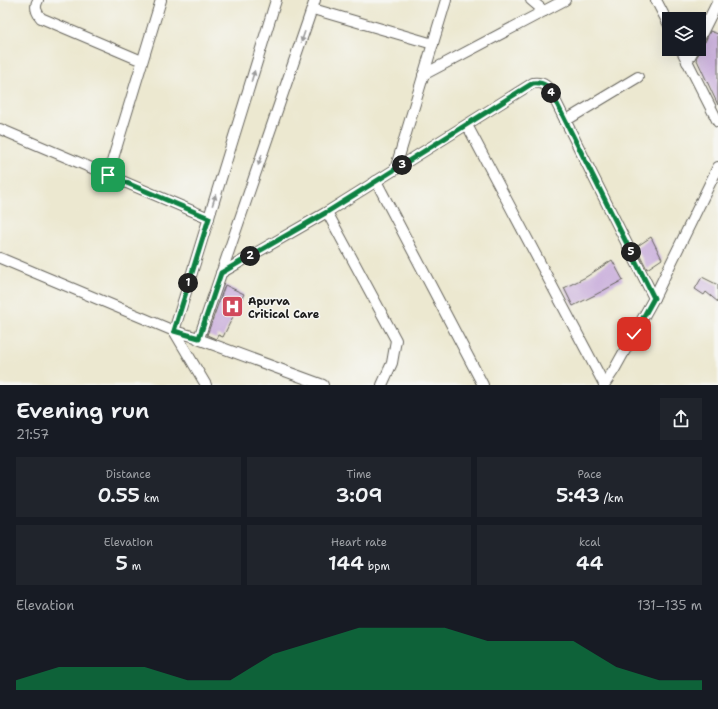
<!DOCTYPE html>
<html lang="en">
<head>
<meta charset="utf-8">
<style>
  :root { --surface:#171b24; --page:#20242c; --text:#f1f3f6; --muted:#9ea1a6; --accent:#0b8043 }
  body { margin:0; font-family:"Shantell Sans",sans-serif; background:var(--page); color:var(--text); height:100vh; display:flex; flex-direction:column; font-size:15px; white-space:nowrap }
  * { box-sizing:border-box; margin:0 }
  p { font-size:13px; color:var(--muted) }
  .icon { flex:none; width:22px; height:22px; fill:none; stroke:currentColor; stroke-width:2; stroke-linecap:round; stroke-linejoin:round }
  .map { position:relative; height:385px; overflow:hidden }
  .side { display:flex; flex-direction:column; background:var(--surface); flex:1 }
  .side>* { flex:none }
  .controls { position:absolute; left:662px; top:12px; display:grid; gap:8px }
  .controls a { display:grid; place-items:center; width:44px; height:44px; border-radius:0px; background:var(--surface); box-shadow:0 4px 16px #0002; font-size:20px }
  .pin { position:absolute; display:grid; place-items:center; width:34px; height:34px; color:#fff; margin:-17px; border-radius:8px; box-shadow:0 2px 6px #0006 }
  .km { position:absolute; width:20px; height:20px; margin:-10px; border-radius:50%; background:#222; color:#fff; font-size:11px; line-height:20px; text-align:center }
  .round { display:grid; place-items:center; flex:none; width:42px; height:42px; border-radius:0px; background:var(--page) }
  .summary { display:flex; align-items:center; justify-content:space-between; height:68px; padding:0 16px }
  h1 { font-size:22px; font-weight:600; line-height:30px }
  .metrics { display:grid; grid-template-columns:repeat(3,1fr); gap:6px; height:68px; padding:4px 16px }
  .metrics div { display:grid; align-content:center; border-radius:0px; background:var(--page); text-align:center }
  .metrics b { font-size:20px; font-weight:600 }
  .metrics small { font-size:11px; font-weight:400 }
  .metrics p { font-size:11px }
  .chart { height:112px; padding:8px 16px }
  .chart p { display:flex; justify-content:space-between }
  .chart svg { width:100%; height:72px; margin-top:4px; fill:var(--accent); opacity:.7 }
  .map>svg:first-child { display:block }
  .building { fill:#c7abda }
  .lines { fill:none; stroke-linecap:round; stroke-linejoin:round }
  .minor-casing { stroke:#65635b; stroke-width:12 }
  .minor { stroke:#fff; stroke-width:10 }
  .oneway { fill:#999 }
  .route-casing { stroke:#fff; stroke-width:8 }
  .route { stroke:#0b8043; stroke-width:5 }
  .labels { text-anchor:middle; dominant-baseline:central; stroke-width:3; stroke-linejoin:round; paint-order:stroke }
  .poi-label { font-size:11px; font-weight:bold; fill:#1c1c1c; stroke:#f6f6f2; text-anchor:start }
</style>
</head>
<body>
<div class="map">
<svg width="718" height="385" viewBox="0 0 718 385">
  <rect width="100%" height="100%" fill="#f6f6f2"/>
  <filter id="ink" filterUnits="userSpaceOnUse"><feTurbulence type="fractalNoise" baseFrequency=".025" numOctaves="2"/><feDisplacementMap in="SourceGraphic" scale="8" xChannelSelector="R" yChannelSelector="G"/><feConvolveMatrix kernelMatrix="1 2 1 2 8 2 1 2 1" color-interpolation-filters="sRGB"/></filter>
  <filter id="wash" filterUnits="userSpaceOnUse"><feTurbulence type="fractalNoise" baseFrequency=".012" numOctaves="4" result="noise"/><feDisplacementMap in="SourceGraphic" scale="16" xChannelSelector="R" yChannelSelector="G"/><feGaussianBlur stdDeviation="0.9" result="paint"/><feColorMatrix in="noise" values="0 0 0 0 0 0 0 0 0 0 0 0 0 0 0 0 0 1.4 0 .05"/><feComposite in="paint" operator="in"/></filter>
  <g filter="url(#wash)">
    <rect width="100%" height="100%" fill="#ece8d0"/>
    <g id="blocks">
      <g class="building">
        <path d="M 710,31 L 718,34 L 718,105 L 696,58 L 700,52 L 700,45 L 705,42 Z"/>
        <path d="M 651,237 L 662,259 L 647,269 L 636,247 Z"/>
        <path d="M 612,260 L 623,280 L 595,295 L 573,306 L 564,288 L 586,277 Z"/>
        <path d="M 702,277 L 718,285 L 718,302 L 706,292 L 704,295 L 695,289 Z"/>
        <path d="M 225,285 L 244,294 L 223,337 L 218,335 L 216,339 L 207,335 Z"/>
      </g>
    </g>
  </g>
  <g filter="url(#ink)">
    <use href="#blocks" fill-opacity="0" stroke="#65635b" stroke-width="1"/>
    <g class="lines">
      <defs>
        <g id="minor">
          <path d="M 38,0 C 34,7 36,12 41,18 L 142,61"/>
          <path d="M 531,0 L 544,11"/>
          <path d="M 656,0 L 669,25"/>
          <path d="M 313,9 L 433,44"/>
          <path d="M 699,39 L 718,1"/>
          <path d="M 681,49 L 718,122"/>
          <path d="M 687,62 L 694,49"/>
          <path d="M 423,75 L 565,0"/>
          <path d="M 565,121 L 638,77"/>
          <path d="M 467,125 L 604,384"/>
          <path d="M 0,129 L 209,218"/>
          <path d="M 395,170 L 446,0"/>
          <path d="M 108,175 L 161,0"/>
          <path d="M 376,181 L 483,385"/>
          <path d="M 327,212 L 396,340 L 392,363 L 382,385"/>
          <path d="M 0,258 L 174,331 L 199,338 L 198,339 L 323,385"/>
          <path d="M 221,273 L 327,212 L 533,83 C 544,82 548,86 553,96 L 654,298"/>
          <path d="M 199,338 L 315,0"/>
          <path d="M 206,385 L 174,331 L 276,0"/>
          <path d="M 604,385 L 614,370 L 654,298 L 718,167"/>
        </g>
      </defs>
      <use href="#minor" class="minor-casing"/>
      <use href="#minor" class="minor"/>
    </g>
    <defs><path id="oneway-solid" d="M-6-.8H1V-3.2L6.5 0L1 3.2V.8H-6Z"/></defs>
    <g class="oneway">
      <use href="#oneway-solid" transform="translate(303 37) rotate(109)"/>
      <use href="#oneway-solid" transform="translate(253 76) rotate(-73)"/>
      <use href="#oneway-solid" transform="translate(260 160) rotate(109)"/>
      <use href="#oneway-solid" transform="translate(214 200) rotate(-73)"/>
    </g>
  </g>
  <g class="lines" filter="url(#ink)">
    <defs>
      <path id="route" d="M 108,175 L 209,218 L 174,331 L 199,338 L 221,273 L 327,212 L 533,83 C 544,82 548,86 553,96 L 654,298 L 634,334"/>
    </defs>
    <use href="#route" class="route-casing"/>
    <use href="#route" class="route"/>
  </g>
  <defs>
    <symbol id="hospital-square" viewBox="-11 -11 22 22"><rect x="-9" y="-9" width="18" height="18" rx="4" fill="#d1495b" stroke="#f6f6f2"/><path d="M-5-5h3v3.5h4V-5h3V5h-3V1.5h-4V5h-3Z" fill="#fff"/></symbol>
  </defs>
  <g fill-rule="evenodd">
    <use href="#hospital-square" x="220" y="294" width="25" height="25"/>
  </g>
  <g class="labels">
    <g class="poi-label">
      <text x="248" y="301">Apurva<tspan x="248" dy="13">Critical Care</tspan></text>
    </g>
  </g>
</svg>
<div class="controls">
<a><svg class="icon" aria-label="layers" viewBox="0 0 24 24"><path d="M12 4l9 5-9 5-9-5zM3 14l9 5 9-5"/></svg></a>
</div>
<div class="pin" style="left:108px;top:175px;background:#1e9e55"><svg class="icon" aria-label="arrive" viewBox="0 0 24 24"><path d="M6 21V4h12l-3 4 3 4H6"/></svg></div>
<div class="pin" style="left:634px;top:334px;background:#d93025"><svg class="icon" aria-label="check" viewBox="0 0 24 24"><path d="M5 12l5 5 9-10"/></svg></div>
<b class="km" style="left:188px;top:283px">1</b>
<b class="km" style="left:250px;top:256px">2</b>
<b class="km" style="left:402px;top:165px">3</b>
<b class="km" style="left:551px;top:93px">4</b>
<b class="km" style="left:631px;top:252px">5</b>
</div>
<section class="side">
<div class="summary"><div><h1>Evening run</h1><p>21:57</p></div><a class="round"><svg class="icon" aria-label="share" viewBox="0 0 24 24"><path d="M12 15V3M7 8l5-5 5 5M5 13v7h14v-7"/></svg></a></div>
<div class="metrics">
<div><p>Distance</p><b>0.55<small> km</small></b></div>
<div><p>Time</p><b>3:09</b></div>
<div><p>Pace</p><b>5:43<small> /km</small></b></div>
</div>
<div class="metrics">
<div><p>Elevation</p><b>5<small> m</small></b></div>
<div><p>Heart rate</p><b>144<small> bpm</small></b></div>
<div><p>kcal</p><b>44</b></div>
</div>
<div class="chart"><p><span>Elevation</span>131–135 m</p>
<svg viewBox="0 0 160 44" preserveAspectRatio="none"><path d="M0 44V38L10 30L20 30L30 30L40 38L50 38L60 22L70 14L80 6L90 6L100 6L110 14L120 14L130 14L140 30L150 38L160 38V44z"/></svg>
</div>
</section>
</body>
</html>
